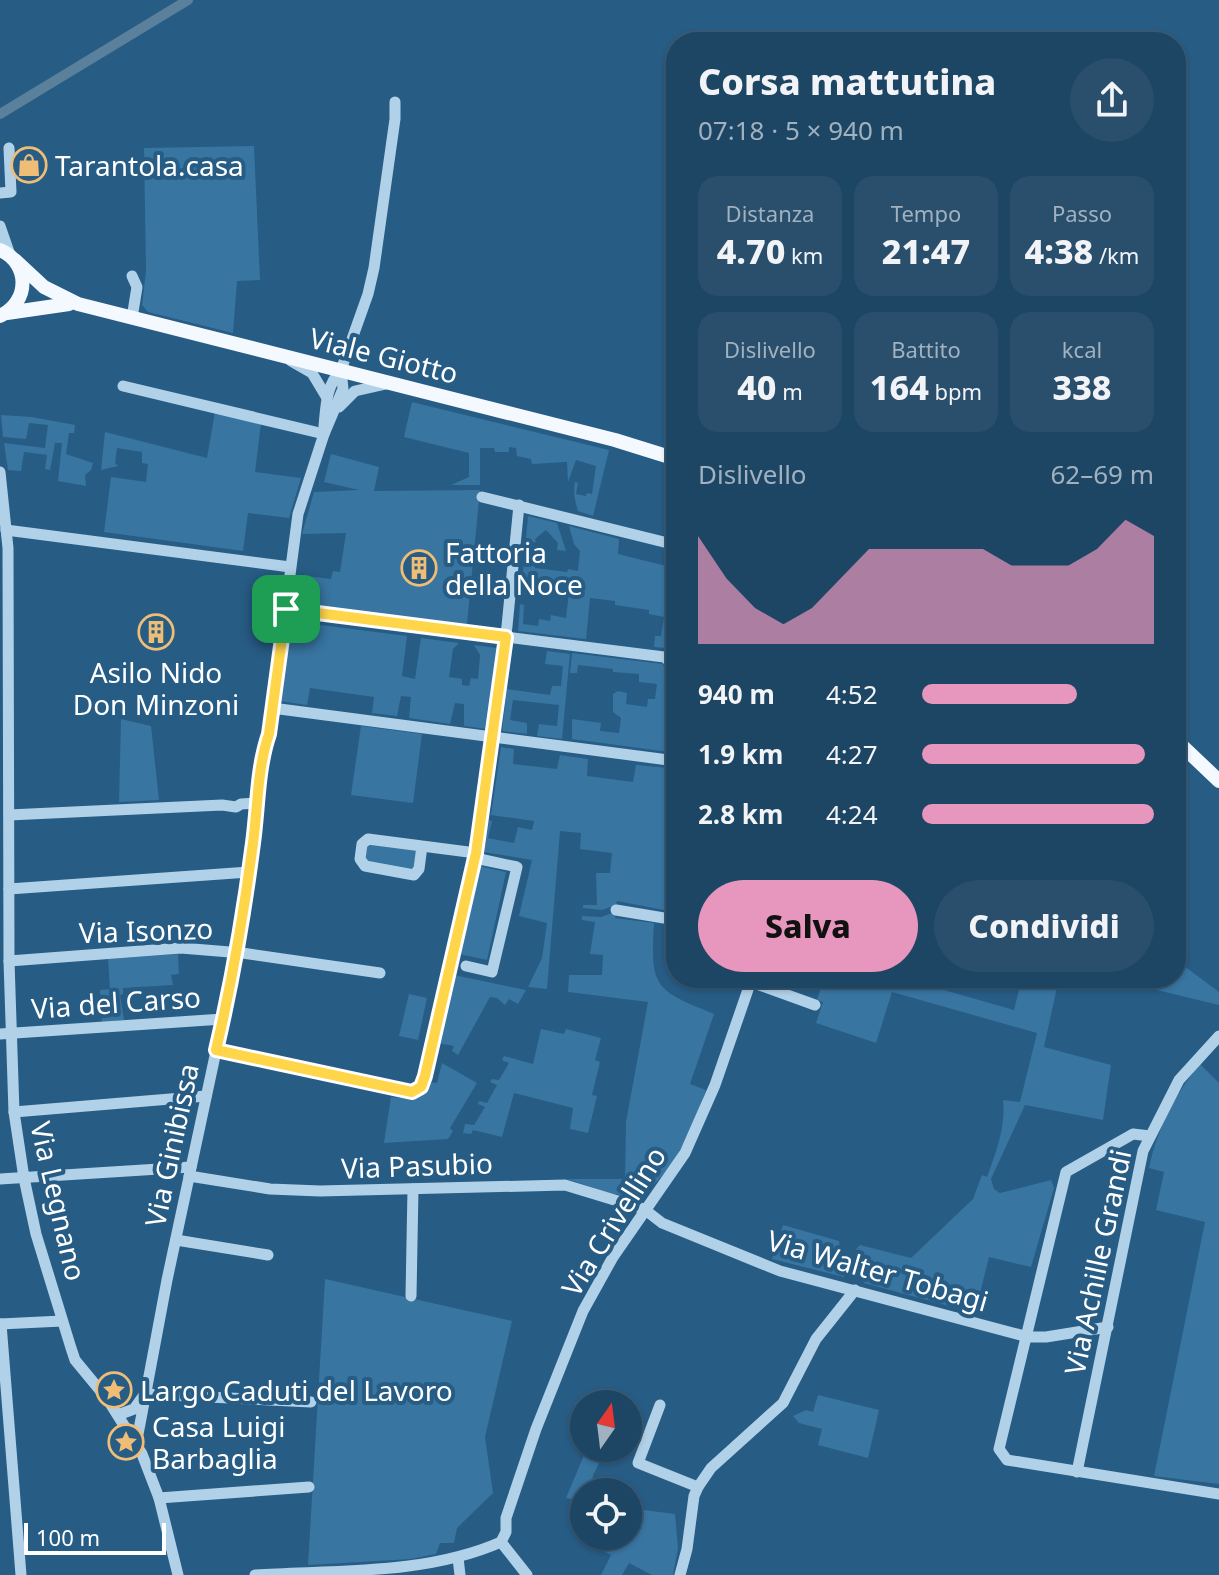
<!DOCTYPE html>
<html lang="it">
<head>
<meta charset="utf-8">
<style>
  :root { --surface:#1d4564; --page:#2a4f6d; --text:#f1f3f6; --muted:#a0b1bf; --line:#3b5d78; --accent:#e797bd }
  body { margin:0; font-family:"Noto Sans",sans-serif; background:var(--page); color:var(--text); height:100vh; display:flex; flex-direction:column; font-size:30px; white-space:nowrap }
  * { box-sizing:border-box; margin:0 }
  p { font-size:26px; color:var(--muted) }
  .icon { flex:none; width:44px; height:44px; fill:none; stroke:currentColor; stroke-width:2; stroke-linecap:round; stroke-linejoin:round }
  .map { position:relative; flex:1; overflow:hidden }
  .drawer { position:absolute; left:666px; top:32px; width:520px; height:956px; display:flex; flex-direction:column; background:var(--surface); border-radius:32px; box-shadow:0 2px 6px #0004,0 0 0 2px var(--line) }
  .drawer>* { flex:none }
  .needle { width:52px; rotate:14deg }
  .buttons { position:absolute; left:570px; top:1390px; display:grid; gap:16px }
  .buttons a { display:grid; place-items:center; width:72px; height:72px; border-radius:50%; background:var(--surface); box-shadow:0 2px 6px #0004,0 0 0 2px var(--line); font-size:40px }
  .scale { position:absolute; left:24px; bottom:20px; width:142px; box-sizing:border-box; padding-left:8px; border:4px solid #fff; border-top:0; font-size:22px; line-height:28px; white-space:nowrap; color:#fff; -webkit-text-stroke:6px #275c85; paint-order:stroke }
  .pin { position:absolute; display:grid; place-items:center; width:68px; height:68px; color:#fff; margin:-34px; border-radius:16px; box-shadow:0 4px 12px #0006 }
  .round { display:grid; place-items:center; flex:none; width:84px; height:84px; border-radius:42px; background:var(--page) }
  .overview { display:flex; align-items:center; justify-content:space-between; height:136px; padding:0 32px }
  h1 { font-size:36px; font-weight:800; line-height:60px }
  .figures { display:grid; grid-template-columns:repeat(3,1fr); gap:12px; height:136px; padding:8px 32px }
  .figures div { display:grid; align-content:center; border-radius:20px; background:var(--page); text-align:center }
  .figures b { font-size:34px; font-weight:800 }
  .figures small { font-size:22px; font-weight:400 }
  .figures p { font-size:22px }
  .chart { height:224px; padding:16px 32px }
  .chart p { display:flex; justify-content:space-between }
  .chart svg { width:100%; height:144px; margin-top:8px; fill:var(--accent); opacity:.7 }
  .primary-button { display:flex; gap:16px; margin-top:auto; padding:16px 32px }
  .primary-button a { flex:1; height:92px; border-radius:48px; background:var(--accent); color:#111; font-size:32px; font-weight:800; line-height:92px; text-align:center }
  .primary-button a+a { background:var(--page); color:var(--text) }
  ul { padding:0 32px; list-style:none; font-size:26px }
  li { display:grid; grid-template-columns:128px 96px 1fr; align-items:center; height:60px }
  li i { height:20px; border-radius:10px; background:var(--accent) }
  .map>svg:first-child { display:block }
  .green { fill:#3875a1 }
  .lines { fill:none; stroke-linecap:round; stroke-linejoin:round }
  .canal { stroke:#5a809c; stroke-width:10 }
  .minor { stroke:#b1d1e8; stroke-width:11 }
  .major { stroke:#f3f9fe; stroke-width:14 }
  .route-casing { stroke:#fff; stroke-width:16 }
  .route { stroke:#ffd54a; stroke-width:10 }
  .labels { text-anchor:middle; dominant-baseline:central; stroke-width:8; stroke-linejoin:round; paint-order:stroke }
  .poi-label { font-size:28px; fill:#fff; stroke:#275c85; text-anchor:start }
  .street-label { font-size:28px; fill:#fff; stroke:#275c85 }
</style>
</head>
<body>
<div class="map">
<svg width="1219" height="1575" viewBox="0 0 1219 1575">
  <rect width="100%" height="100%" fill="#275c85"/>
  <g class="green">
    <path d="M 254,146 L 260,280 L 237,281 L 233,333 L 148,312 L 142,305 L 146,271 L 144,148 Z"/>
    <path d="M 412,402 L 609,450 L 593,516 L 578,511 C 575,501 573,493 575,482 L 578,483 L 576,494 L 586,496 L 587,493 L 592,494 L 596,466 L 576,460 L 568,482 L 567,462 L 532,464 L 531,459 L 517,456 L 516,448 L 509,447 L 509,452 L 495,452 L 494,448 L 480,448 L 480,485 L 451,485 L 469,477 L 469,453 L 404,437 Z"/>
    <path d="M 215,412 L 261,423 L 255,472 L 301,478 L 289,518 L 248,513 L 243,551 L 104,532 L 111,477 L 146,482 L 148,464 L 142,463 L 142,452 L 117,448 L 115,463 L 118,466 L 101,470 L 105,432 L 207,458 Z"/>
    <path d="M 1,415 L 32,417 L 75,425 L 74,433 L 69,433 L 66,454 L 93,463 L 91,470 L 85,475 L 86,486 L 58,481 L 62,443 L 55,443 L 50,470 L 45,469 L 47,455 L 24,452 L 21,471 L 8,470 L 4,443 L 45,448 L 48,425 L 29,423 L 26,439 L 3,437 Z"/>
    <path d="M 331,454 L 379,467 L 374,491 L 480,490 L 467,624 L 291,603 L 294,577 L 298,575 L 331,579 L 333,571 L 340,572 L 346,533 L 302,534 L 314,492 L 359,490 L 324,482 Z"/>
    <path d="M 528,516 L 557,523 L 566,551 L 557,550 L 558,543 L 546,530 L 535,539 L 536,542 L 530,543 L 528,564 L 535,565 L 535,568 L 567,572 L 568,569 L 578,571 L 580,551 L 574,544 L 569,526 L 619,539 L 618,554 L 666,566 L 670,551 L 676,553 L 676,656 L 666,648 L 654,647 L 655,636 L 661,636 L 664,617 L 649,614 L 649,610 L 615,605 L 615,601 L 590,598 L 586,639 L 518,631 L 520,604 L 524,605 L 523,624 L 538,626 L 539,619 L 550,621 L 551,615 L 566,618 L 570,583 L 527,577 L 525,595 L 521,594 Z"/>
    <path d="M 290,621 L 407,636 L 402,676 L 415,679 L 421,638 L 459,643 L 453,649 L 449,677 L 462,679 L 462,685 L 469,686 L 471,678 L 478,679 L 480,655 L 474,645 L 497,648 L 486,729 L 464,726 L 464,704 L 455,703 L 450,724 L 409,718 L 411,697 L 401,696 L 397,716 L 372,713 L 374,697 L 310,688 L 307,705 L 280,701 Z"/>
    <path d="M 547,651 L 570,654 L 562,739 L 537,736 L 539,724 L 557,726 L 559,705 L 513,700 L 510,720 L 527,723 L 527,734 L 502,731 L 507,689 L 550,695 L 552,686 L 561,686 L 563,666 L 545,664 Z"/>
    <path d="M 572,653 L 663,664 L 666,672 L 669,752 L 572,739 L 572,719 L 601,723 L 600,731 L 619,733 L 621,718 L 613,712 L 613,694 L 618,691 L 627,693 L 626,704 L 647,707 L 648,699 L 655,699 L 657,684 L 639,682 L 639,674 L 613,672 L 613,669 L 578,665 L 577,673 L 570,673 Z"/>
    <path d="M 121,719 L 151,726 L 159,800 L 119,802 Z"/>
    <path d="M 361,726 L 422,734 L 413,803 L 351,795 Z"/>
    <path d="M 501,747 L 514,749 L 513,764 L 557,769 L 560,755 L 588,759 L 587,776 L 633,782 L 636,765 L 669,768 L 664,910 L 617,901 L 616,905 L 602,910 L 583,908 L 583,905 L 597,905 L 596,873 L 610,873 L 612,853 L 580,849 L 581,833 L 560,831 L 547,989 L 528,987 L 542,958 L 547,923 L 519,916 L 532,860 L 484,852 L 489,820 L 492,821 L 488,838 L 514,843 L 518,827 L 532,830 L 534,821 L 491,815 Z"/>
    <path d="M 366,843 L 413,848 L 418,851 L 417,861 L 412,871 L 365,861 Z"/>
    <path d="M 479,866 L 506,872 L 487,960 L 459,954 Z"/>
    <path d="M 612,913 L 616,913 L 615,918 L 654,923 C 650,988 655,990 714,1014 L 690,1084 L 706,1090 C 696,1120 668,1189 634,1195 C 613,1198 586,1184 567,1179 L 625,1179 L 626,1122 L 648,1002 L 568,992 L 569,975 L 602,975 L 603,955 L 590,954 L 595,922 L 582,920 L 582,916 L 601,917 Z"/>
    <path d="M 178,954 L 179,974 L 171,975 L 173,985 L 123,988 L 123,994 L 120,995 L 124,1020 L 102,1022 L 100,990 L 110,989 L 108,959 Z"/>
    <path d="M 1176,960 L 1219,992 L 1219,1005 L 1107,978 L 1176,978 Z"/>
    <path d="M 454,975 L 526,990 L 518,1004 L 509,999 L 505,1005 L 497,998 L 490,997 L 458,1055 L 452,1051 L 454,1046 L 438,1043 Z"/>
    <path d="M 824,978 L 902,978 L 1014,1010 L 1022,978 L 1059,978 L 1044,1047 L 1111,1065 L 1103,1120 L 1025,1105 L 991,1179 L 994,1189 L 1000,1193 L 1051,1180 L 1054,1188 L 1031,1267 L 989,1257 L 975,1313 L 864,1283 L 856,1249 L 860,1245 L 911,1258 L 973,1199 L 982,1175 L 987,1177 C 996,1152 1006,1126 1003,1100 L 1020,1102 L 1037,1033 L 892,992 L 876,1043 L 816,1023 L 823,1002 L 817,1000 Z"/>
    <path d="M 409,994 L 427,998 L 418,1040 L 399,1036 Z"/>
    <path d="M 541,1029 L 564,1034 L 566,1029 L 601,1038 L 595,1060 L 600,1062 L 592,1095 L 597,1096 L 588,1133 L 570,1129 L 573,1108 L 514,1093 L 502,1137 L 473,1130 L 471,1134 L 463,1133 L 465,1124 L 474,1125 L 485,1107 L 478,1104 L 479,1101 L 487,1103 L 497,1085 L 490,1082 L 492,1079 L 499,1080 L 509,1063 L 502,1060 L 504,1056 L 533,1064 Z"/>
    <path d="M 442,1063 L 477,1083 L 450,1128 L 453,1131 L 448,1139 L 384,1143 L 391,1097 L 400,1098 L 424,1090 L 428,1082 L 437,1083 Z"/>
    <path d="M 1200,1064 L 1219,1083 L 1219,1484 L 1154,1476 L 1205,1222 L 1156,1210 L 1164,1172 L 1149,1168 C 1157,1129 1175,1094 1200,1064 Z"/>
    <path d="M 783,1225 L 839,1241 L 844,1277 L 772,1259 Z"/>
    <path d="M 325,1279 L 512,1321 L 485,1437 L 493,1493 L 457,1528 L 454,1543 L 440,1543 L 436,1554 L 411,1559 L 308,1565 Z"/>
    <path d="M 818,1395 L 879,1410 L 868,1458 L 818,1445 L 822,1429 L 799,1423 L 793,1416 L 806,1410 L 813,1412 Z"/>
    <path d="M 587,1448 L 615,1448 L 613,1452 L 605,1452 L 593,1475 L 592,1483 L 595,1488 L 607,1491 L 610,1479 L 619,1482 L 615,1492 L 584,1492 L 584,1501 L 566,1498 Z"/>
    <path d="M 628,1508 L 675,1514 L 678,1548 L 673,1575 L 652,1575 L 629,1563 L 622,1575 L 601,1575 L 611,1555 L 588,1544 L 592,1536 L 628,1536 Z"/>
  </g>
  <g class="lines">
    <path class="canal" d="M 0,114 L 188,0"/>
    <g class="minor">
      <path d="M 0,193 L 11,192 L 9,148"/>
      <path d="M 0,226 L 10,255"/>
      <path d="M 132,318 L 137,287 L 132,276"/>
      <path d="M 291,361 L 312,373 L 327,398"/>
      <path d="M 123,386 L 324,434"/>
      <path d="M 339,407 L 355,391 L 386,384"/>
      <path d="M 324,426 C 326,405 326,386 341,370 L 368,294 L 374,268 L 395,119 L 395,102"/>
      <path d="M 0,472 L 8,548 L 9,961 L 14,1112 L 24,1178 L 36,1234 L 71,1348 L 75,1360 L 108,1400 L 142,1454 L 159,1498 L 178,1575"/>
      <path d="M 482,497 L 676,545"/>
      <path d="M 6,530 L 290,567"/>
      <path d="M 286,609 L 664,657 C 680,667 675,688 676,705"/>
      <path d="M 272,708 L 676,761"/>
      <path d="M 9,815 L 222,805 L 236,807 L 241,804 L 257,803"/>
      <path d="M 422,846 L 419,869 L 414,875 L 365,866 L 360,859 L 362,844 L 368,839 L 476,853"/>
      <path d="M 9,889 L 249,872"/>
      <path d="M 616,910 L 676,920"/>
      <path d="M 672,919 L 676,837"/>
      <path d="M 9,961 L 181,948 L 242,953 L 380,973"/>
      <path d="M 466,966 L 492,972 L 517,867 L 475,858"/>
      <path d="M 751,982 L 815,1005"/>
      <path d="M 0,1034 L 223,1019"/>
      <path d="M 216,1050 L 401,1091 L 412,1092 L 421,1087 L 432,1046 L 483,813 L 507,626 L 519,505"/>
      <path d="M 14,1112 L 206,1096"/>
      <path d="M 1150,1136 L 1133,1134 L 1066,1172 L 999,1449 L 1007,1460 L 1219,1494"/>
      <path d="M 189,1176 L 270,1189 L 320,1191 L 565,1185 L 644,1209 L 662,1223 L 780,1271 L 1028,1337 L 1046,1337 L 1108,1327"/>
      <path d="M 0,1179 L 191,1167"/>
      <path d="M 176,1240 L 268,1255"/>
      <path d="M 411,1296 L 413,1189"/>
      <path d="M 0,1324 L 62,1321"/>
      <path d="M 1,1324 L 21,1575"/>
      <path d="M 145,1394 L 311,1402"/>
      <path d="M 660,1405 L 638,1463 L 698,1487"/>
      <path d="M 118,1415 L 134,1409 L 144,1395"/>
      <path d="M 133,1438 L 138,1434 L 140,1424 L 167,1280 L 237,953 L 258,811 L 263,749 L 269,734 L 298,514 L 324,434 L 343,389 L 341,370"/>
      <path d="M 1077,1472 L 1143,1151 L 1179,1080 L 1219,1036"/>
      <path d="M 159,1498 L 309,1487"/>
      <path d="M 458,1558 L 460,1575"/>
      <path d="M 255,1575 C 336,1570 426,1575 501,1542"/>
      <path d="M 527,1575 L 501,1542 L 506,1532 L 506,1518 L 536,1429 L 583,1311 L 613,1257 L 685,1153 L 715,1085 L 752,978"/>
      <path d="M 680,1575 L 687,1549 L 694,1496 L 698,1487 L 711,1468 L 783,1403 L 816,1339 L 855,1290"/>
    </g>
    <g class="major">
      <path d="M 0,250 C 30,263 30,302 0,316"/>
      <path d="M 15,260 L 44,287 L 78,304 L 615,440 L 676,459"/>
      <path d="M 7,313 L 69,304"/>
      <path d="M 1176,740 L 1219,781"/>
    </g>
  </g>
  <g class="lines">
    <defs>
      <path id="route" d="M 286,609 L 506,637 L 476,853 L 425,1076 L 421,1087 L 412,1092 L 216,1050 C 232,982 244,913 253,843 C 258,807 257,769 269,734 Z"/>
    </defs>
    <use href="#route" class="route-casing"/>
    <use href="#route" class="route"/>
  </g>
  <defs>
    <symbol id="shop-ring" viewBox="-11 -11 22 22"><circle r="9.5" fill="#275c85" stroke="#f0bd76" stroke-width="1.5"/><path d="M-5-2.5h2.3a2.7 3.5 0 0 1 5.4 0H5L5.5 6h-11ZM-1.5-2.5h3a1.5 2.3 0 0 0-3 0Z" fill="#f0bd76"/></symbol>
    <symbol id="building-ring" viewBox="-11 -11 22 22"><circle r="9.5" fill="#275c85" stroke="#f0bd76" stroke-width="1.5"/><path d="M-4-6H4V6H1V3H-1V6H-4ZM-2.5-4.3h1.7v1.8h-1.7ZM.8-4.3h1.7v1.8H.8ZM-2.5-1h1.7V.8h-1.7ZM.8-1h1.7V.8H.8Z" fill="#f0bd76"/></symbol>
    <symbol id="sight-ring" viewBox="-11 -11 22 22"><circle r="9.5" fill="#275c85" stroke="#f0bd76" stroke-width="1.5"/><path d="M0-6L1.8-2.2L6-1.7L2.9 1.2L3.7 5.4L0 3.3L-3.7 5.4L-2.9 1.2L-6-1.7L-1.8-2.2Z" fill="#f0bd76"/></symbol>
  </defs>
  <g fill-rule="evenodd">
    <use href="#shop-ring" x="9" y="145" width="40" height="40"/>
    <use href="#building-ring" x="399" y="548" width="40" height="40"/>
    <use href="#building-ring" x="136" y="612" width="40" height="40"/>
    <use href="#sight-ring" x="94" y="1370" width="40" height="40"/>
    <use href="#sight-ring" x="106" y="1422" width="40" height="40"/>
  </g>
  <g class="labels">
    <g class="poi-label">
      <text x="55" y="165">Tarantola.casa</text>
      <text x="445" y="552">Fattoria<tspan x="445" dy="32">della Noce</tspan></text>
      <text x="156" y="672" text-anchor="middle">Asilo Nido<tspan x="156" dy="32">Don Minzoni</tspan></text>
      <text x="140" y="1390">Largo Caduti del Lavoro</text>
      <text x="152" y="1426">Casa Luigi<tspan x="152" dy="32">Barbaglia</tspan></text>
    </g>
    <g class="street-label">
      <text transform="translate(384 355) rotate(14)">Viale Giotto</text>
      <text transform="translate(146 930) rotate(-2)">Via Isonzo</text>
      <text transform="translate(116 1002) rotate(-4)">Via del Carso</text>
      <text transform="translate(171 1145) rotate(-78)">Via Ginibissa</text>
      <text transform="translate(417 1165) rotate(-2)">Via Pasubio</text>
      <text transform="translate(59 1201) rotate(77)">Via Legnano</text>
      <text transform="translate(613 1221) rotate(-58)">Via Crivellino</text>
      <text transform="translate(1097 1262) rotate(-78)">Via Achille Grandi</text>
      <text transform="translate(878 1270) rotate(16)">Via Walter Tobagi</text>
    </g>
  </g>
</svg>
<div class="buttons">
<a><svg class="needle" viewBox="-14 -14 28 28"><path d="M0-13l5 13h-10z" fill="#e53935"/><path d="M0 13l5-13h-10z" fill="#a0b1bf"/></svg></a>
<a><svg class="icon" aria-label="locate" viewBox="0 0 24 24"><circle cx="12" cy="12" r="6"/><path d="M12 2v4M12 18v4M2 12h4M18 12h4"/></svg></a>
</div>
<div class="scale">100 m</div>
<div class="pin" style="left:286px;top:609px;background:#1e9e55"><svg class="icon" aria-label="arrive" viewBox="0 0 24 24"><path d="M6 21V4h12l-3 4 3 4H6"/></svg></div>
<section class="drawer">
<div class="overview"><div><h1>Corsa mattutina</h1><p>07:18 · 5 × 940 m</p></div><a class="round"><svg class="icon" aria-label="share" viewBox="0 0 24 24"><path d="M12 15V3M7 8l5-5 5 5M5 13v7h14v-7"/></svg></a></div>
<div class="figures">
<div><p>Distanza</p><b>4.70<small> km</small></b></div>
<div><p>Tempo</p><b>21:47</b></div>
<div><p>Passo</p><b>4:38<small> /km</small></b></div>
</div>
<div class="figures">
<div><p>Dislivello</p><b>40<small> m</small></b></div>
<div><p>Battito</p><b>164<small> bpm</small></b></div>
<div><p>kcal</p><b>338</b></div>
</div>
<div class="chart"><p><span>Dislivello</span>62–69 m</p>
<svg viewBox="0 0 160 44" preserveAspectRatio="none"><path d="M0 44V11L10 24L20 33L30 38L40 33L50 24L60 15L70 15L80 15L90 15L100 15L110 20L120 20L130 20L140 15L150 6L160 11V44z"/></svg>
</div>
<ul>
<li><b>940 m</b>4:52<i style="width:67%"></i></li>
<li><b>1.9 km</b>4:27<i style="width:96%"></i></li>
<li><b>2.8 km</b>4:24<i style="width:100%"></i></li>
</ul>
<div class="primary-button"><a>Salva</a><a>Condividi</a></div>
</section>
</div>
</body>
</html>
